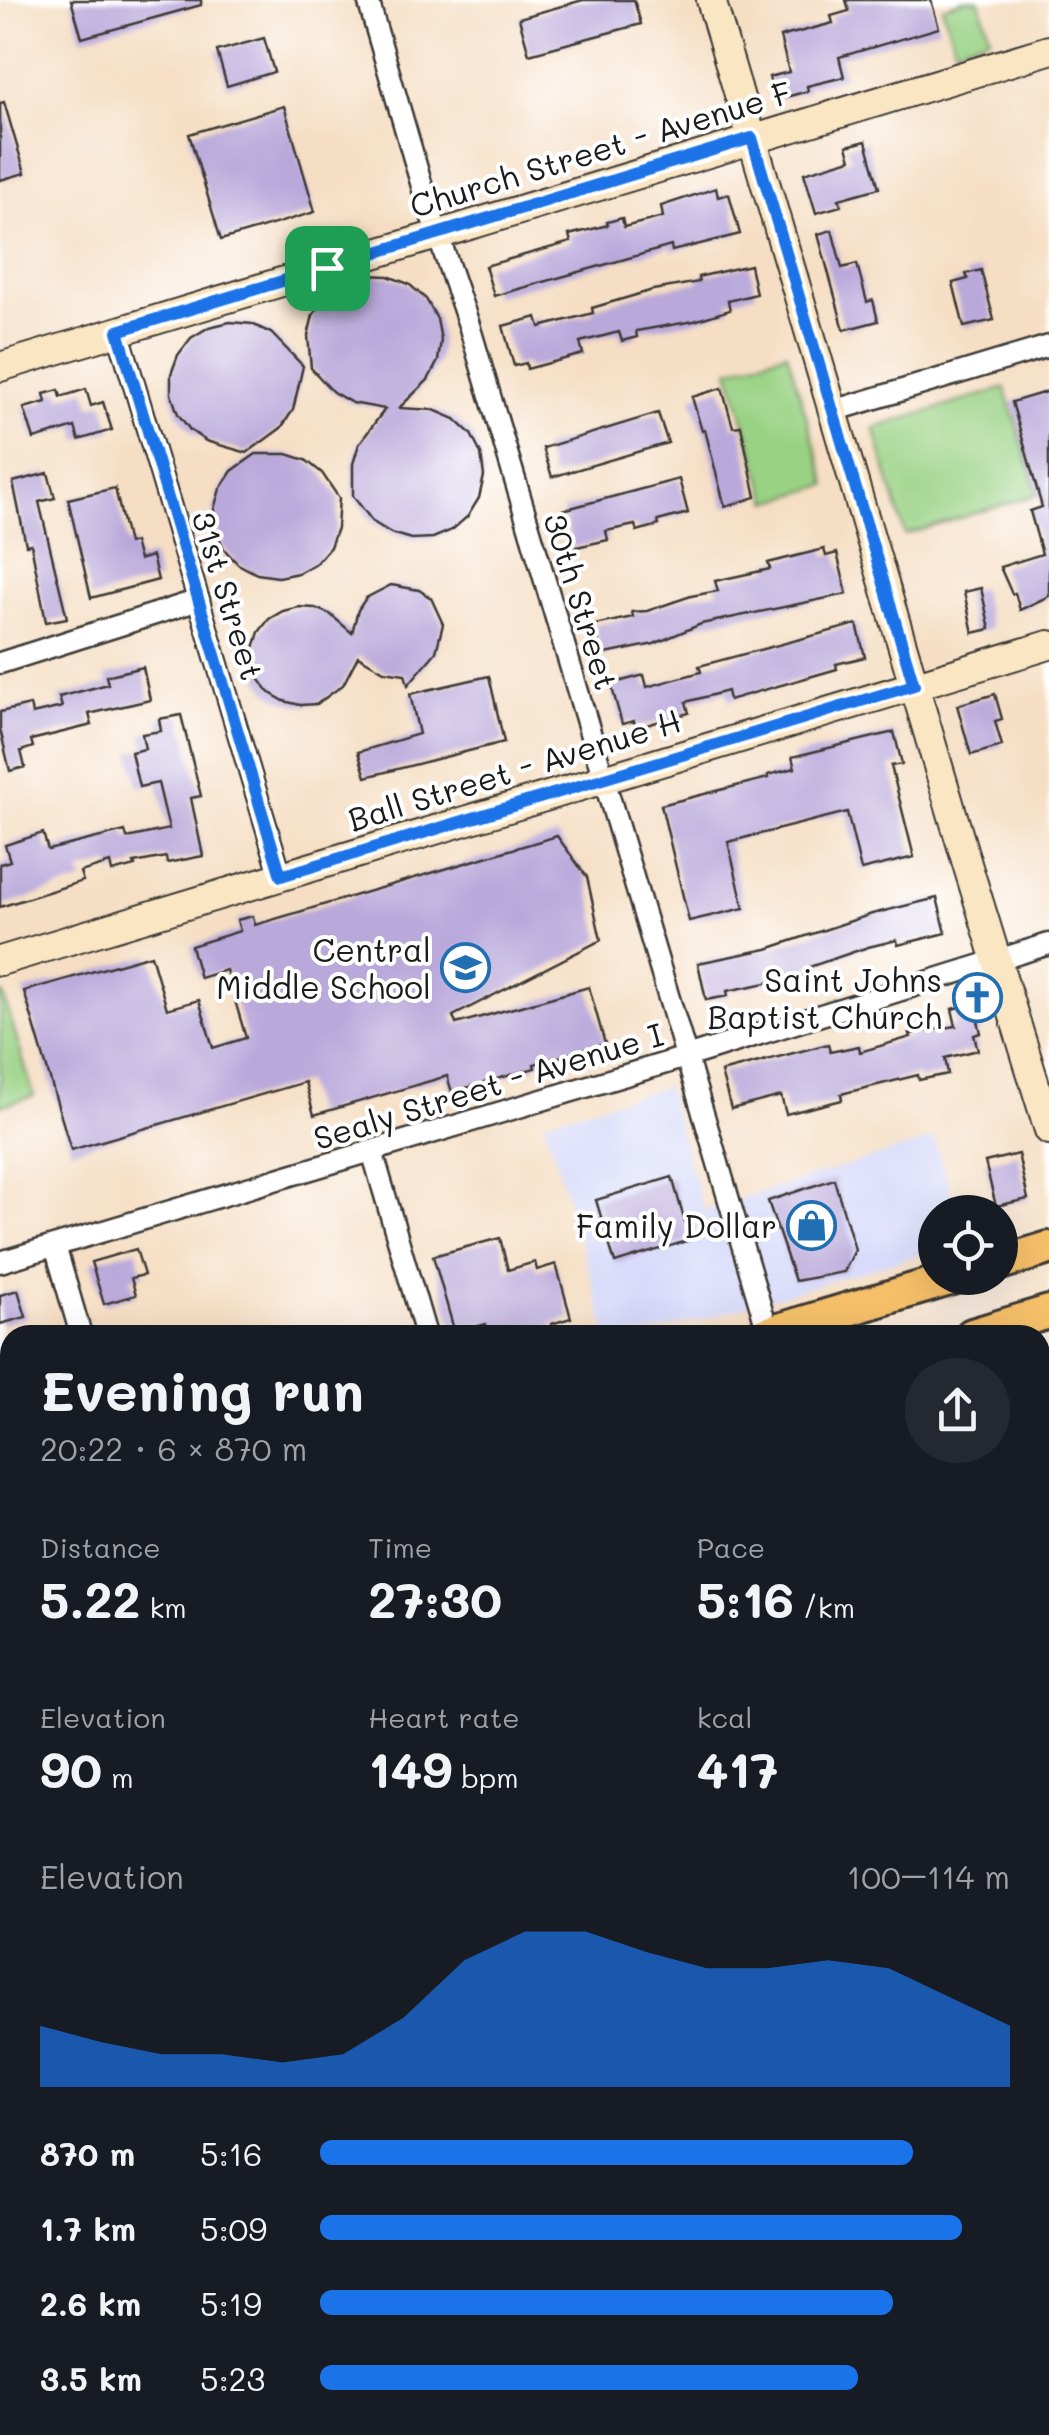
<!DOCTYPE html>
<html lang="en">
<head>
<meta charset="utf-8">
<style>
  :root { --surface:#171b24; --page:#242831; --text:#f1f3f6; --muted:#9ea1a6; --accent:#1a73e8 }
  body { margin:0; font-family:Mali,sans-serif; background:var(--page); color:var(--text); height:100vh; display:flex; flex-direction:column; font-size:38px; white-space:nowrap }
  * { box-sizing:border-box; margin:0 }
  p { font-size:32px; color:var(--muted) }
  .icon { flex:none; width:55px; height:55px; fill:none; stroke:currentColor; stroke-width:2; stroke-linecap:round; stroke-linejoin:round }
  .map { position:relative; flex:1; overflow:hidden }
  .details { position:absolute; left:0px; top:1325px; width:1050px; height:1110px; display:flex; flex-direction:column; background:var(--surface); border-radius:30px 30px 0 0; box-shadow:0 10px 40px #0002 }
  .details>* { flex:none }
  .tools { position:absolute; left:918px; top:1195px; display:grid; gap:20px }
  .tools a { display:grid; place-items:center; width:100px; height:100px; border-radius:50%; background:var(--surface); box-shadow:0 10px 40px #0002; font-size:50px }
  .pin { position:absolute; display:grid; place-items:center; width:85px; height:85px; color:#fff; margin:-42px; border-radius:20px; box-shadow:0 5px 15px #0006 }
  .round { display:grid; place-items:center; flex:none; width:105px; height:105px; border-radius:52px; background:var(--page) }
  .overview { display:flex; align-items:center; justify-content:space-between; height:170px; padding:0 40px }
  h1 { font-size:55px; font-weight:800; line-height:75px }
  .figures { display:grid; grid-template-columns:repeat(3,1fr); gap:15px; height:170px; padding:10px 40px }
  .figures div { display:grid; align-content:center }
  .figures b { font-size:50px; font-weight:800 }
  .figures small { font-size:28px; font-weight:400 }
  .figures p { font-size:28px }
  .chart { height:280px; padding:20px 40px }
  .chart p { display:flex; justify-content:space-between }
  .chart svg { width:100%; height:180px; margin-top:10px; fill:var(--accent); opacity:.7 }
  ul { padding:0 40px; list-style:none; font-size:32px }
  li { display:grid; grid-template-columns:160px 120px 1fr; align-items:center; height:75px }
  li i { height:25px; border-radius:12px; background:var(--accent) }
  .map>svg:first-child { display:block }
  .built { fill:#d4d8f9 }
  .green { fill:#9ad284; stroke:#5b7750; stroke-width:2.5 }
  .building { fill:#b9a8da }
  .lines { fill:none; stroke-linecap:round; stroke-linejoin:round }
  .street-casing { stroke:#3d3935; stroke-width:25 }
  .secondary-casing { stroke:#3d3935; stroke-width:32 }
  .primary-casing { stroke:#3d3935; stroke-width:38 }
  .street { stroke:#fff; stroke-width:20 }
  .secondary { stroke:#fbe6c4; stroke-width:28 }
  .primary { stroke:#f6c06b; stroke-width:32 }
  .route-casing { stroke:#fff; stroke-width:20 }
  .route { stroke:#1a73e8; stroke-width:12 }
  .labels { text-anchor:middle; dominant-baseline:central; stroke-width:8; stroke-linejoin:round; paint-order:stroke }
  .street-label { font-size:32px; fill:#1c1c1c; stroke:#fff }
  .poi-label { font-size:32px; fill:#1c1c1c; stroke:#fff; text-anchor:end }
</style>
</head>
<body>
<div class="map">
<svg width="1049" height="2435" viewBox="0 0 1049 2435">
  <rect width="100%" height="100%" fill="#fff"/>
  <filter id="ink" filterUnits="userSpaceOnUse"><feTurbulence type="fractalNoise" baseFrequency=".01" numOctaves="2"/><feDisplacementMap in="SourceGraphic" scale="20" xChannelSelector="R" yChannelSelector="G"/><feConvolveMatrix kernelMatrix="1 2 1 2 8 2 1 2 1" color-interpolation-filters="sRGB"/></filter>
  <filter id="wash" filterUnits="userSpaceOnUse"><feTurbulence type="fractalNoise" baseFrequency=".0048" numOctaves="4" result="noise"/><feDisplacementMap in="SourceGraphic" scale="40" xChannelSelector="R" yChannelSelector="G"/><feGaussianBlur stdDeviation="2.25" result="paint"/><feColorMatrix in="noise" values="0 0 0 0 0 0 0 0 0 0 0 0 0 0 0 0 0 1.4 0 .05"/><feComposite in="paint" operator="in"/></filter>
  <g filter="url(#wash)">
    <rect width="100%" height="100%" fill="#f5dec3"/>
    <g class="built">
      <path d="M 666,1087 L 704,1210 L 934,1139 L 957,1212 L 935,1212 L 935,1250 L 648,1335 L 608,1335 L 544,1121 Z"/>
      <path d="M 0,1426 L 3,1434 L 10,1432 L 10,1523 L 0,1526 Z"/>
    </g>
    <g class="green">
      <path d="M 964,0 L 979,0 L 990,37 L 955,48 L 942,7 Z"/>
      <path d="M 787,352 L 827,485 L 769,502 L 729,370 Z"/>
      <path d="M 1005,388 L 1038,494 L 905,535 L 874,428 Z"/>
      <path d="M 3,994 L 34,1096 L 0,1106 L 0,995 Z"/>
    </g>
    <g id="blocks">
      <g class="building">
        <path d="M 71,0 L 201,0 L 201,5 L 82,38 Z"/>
        <path d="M 583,0 L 634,0 L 641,24 L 529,54 L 519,18 Z"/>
        <path d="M 846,0 L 931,0 L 939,28 L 839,57 L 844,77 L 807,86 L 808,91 L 775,100 L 769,77 L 789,72 L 780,37 L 833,23 L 831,16 L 849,11 Z"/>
        <path d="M 264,38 L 274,72 L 227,86 L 217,51 Z"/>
        <path d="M 4,102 L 25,173 L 0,180 L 0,103 Z"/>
        <path d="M 284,106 L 315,212 L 221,240 L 189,134 Z"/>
        <path d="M 866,141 L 879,188 L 839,199 L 841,206 L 816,213 L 804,173 L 851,159 L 847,146 Z"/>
        <path d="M 716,188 L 718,197 L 729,194 L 740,234 L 672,251 L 671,246 L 494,296 L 485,266 L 571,242 L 569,235 L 608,225 L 607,222 L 622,218 L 624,227 L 663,217 L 661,206 Z"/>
        <path d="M 832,230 L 842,268 L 857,264 L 867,302 L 873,300 L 878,321 L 844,330 L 818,234 Z"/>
        <path d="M 750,265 L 756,294 L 728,301 L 730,310 L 694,321 L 636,331 L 637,337 L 622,341 L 619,332 L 580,342 L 583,354 L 527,369 L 526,363 L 514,366 L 503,326 L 537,317 L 540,327 L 593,313 L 592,308 L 653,290 L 699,282 L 698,277 Z"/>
        <path d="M 981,270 L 994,320 L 964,327 L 953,283 L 968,279 L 966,274 Z"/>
        <path d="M 365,275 L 388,276 L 409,284 L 426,299 L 437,319 L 441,340 L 438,361 L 428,380 L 399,408 L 434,410 L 455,419 L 471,434 L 481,454 L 484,476 L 479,498 L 468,516 L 452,530 L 433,538 L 411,539 L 391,533 L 373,522 L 353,496 L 353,464 L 359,444 L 385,409 L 352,403 L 333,392 L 311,368 L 308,336 L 313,315 L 326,296 L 344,282 Z"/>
        <path d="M 230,322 L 252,324 L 271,333 L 303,366 L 293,410 L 281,428 L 247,453 L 206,441 L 190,430 L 178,414 L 171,394 L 171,374 L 178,355 L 191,338 L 209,327 Z"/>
        <path d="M 722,388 L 733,427 L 741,426 L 756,497 L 725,507 L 705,430 L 702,431 L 692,397 Z"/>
        <path d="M 86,389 L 91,406 L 103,402 L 112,430 L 79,440 L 75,427 L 34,439 L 24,408 L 46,402 L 44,394 L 59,390 L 61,397 Z"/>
        <path d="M 1049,391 L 1049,596 L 1020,610 L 1015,593 L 1012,594 L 1000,567 L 1042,554 L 1030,511 L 1042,507 L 1012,402 Z"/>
        <path d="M 658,413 L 668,443 L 552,477 L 543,448 Z"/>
        <path d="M 256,454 L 287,454 L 306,460 L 322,473 L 339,498 L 337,528 L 330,547 L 316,563 L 298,573 L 278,577 L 257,574 L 238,564 L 224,549 L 216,530 L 214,509 L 220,489 L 232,471 Z"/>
        <path d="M 48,473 L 55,498 L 39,502 L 67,618 L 46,622 L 31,544 L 26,545 L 13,482 Z"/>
        <path d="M 679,479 L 688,513 L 658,521 L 659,525 L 637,531 L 635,525 L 606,531 L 608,540 L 572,548 L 563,510 Z"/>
        <path d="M 115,488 L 128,544 L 134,542 L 139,560 L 152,556 L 158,580 L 91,598 L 68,499 Z"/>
        <path d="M 824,549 L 826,556 L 837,553 L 847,594 L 701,624 L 654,644 L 601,655 L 595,625 L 633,617 L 632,612 L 647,611 L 691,596 L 718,591 L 715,581 L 770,569 L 768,563 Z"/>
        <path d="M 391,585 L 419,590 L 431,598 L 443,624 L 436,652 L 408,685 L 405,674 L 384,671 L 358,656 L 343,685 L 317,704 L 300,705 L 284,701 L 270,693 L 260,680 L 254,665 L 254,648 L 259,632 L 269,619 L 283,611 L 299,607 L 315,608 L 330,614 L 352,633 L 358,610 L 366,598 Z"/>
        <path d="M 981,588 L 990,629 L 973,633 L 964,592 Z"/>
        <path d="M 857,624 L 865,657 L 836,664 L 837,669 L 729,700 L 727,691 L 686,702 L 689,713 L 636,728 L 634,721 L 622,724 L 611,684 L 644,675 L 647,687 L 701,672 L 699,666 Z"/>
        <path d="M 143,667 L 150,700 L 89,714 L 92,725 L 31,740 L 33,747 L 21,751 L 25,767 L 10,771 L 0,729 L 0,712 L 30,705 L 32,714 L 62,707 L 59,697 L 108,684 L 106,676 Z"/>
        <path d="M 489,676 L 504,742 L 366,777 L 358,752 L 419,734 L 410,694 Z"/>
        <path d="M 995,694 L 1002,719 L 995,721 L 1002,746 L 971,755 L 957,705 Z"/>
        <path d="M 181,715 L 201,796 L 191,798 L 203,856 L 167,863 L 166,857 L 134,863 L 135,866 L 112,872 L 110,863 L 80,872 L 83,881 L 0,907 L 0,864 L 10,861 L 5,845 L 43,833 L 48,850 L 125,831 L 127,838 L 169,829 L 158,783 L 139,787 L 131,752 L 145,749 L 142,734 L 161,731 L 159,719 Z"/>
        <path d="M 894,732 L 902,764 L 891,766 L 914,857 L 861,870 L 847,812 L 728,842 L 744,908 L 689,921 L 661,805 L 768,778 L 768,775 L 795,768 L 792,757 Z"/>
        <path d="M 557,836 L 587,877 L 601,940 L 453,1016 L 456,1024 L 589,987 L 605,1044 L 534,1064 L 535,1068 L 452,1092 L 447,1076 L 314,1115 L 305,1082 L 71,1150 L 24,991 L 151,955 L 167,1009 L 199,1000 L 213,1048 L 246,1038 L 226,970 L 200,978 L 191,946 L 240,931 L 237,920 L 253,916 L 255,925 Z"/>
        <path d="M 937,898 L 946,933 L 898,945 L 897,940 L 868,947 L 809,967 L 811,974 L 727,991 L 728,996 L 706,1000 L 698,963 L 767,949 L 872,914 Z"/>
        <path d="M 974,1004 L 981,1033 L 974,1035 L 978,1050 L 945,1058 L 948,1074 L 919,1080 L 918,1075 L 841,1094 L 842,1100 L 786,1114 L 781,1096 L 731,1109 L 721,1072 L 828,1044 L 830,1052 L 859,1046 L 860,1052 L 911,1037 L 910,1034 L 956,1026 L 952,1009 Z"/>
        <path d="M 1018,1154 L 1028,1199 L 996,1206 L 985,1162 Z"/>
        <path d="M 672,1177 L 690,1240 L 615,1263 L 596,1200 Z"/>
        <path d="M 834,1179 L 855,1250 L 844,1272 L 795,1281 L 768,1201 Z"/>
        <path d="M 500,1238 L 508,1270 L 535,1262 L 537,1270 L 556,1264 L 571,1318 L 551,1324 L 554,1335 L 490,1335 L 486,1324 L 455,1333 L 433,1256 Z"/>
        <path d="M 136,1249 L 144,1275 L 131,1278 L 136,1295 L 104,1304 L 91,1262 Z"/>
        <path d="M 18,1290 L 26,1317 L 0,1324 L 0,1295 Z"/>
      </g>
    </g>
  </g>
  <g filter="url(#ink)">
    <use href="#blocks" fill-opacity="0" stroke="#3d3935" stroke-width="2.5"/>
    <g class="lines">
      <defs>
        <g id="street">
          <path d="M 368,0 L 426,200 L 469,325 L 769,1335"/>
          <path d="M 118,331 L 281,876"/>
          <path d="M 833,411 L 1049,346"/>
          <path d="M 0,663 L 199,600"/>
          <path d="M 372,1151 L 426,1335"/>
          <path d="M 55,1246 L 81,1335"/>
          <path d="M 0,1262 L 686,1057 L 1049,944"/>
          <path d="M 1040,1621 L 1049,1619"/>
          <path d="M 1040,1921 L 1049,1919"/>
          <path d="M 0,1933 L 10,1930"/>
          <path d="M 1040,2225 L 1049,2253"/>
          <path d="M 394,2425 L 397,2435"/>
          <path d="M 749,2425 L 752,2435"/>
          <path d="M 304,2435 L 338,2425"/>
        </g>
        <g id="secondary">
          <path d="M 711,0 L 968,867 L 1049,1130"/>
          <path d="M 0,367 L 1049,50"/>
          <path d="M 0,961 L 1049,645"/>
          <path d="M 0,2218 L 10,2251"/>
          <path d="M 61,2425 L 64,2435"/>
        </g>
        <g id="primary">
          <path d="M 1000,1263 L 1049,1248"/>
          <path d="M 762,1335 L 953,1278"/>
          <path d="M 972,1335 L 1049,1312"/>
          <path d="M 0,1564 L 10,1561"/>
          <path d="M 0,1624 L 10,1621"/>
        </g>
      </defs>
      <use href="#street" class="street-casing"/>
      <use href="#secondary" class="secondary-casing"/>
      <use href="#primary" class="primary-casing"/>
      <use href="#street" class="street"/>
      <use href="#secondary" class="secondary"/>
      <use href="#primary" class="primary"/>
    </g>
  </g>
  <g class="lines" filter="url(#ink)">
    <defs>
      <path id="route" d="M 752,138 L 914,685 L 281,876 L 118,331 Z"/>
    </defs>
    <use href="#route" class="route-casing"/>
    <use href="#route" class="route"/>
  </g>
  <defs>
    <symbol id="school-ring" viewBox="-11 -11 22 22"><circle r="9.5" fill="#fff" stroke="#1f6fb2" stroke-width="1.5"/><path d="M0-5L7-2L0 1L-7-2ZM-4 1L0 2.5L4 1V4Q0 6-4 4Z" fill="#1f6fb2"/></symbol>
    <symbol id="church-ring" viewBox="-11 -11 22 22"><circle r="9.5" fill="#fff" stroke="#1f6fb2" stroke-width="1.5"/><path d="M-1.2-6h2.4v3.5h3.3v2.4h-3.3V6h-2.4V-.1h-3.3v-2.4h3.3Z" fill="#1f6fb2"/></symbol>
    <symbol id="shop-ring" viewBox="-11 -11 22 22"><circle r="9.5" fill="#fff" stroke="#1f6fb2" stroke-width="1.5"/><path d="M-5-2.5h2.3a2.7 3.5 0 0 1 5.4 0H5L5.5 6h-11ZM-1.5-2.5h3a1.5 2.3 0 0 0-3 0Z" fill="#1f6fb2"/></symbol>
  </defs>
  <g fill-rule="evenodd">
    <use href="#school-ring" x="438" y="940" width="55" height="55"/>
    <use href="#church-ring" x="950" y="970" width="55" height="55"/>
    <use href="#shop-ring" x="784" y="1198" width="55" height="55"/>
  </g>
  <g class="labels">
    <g class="street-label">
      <text transform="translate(600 148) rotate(-17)">Church Street - Avenue F</text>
      <text transform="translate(229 595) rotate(73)">31st Street</text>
      <text transform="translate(582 601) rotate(73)">30th Street</text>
      <text transform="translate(514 769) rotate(-17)">Ball Street - Avenue H</text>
      <text transform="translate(488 1085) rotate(-17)">Sealy Street - Avenue I</text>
    </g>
    <g class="poi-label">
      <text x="431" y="949">Central<tspan x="431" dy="37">Middle School</tspan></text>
      <text x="942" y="979">Saint Johns<tspan x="942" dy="37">Baptist Church</tspan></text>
      <text x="777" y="1225">Family Dollar</text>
    </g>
  </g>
</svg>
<div class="tools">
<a><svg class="icon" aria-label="locate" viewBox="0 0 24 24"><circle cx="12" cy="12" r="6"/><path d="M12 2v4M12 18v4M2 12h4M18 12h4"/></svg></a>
</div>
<div class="pin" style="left:327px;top:268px;background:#1e9e55"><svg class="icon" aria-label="arrive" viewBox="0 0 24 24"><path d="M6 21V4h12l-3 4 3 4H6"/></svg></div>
<section class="details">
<div class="overview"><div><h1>Evening run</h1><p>20:22 · 6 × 870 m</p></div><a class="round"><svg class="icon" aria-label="share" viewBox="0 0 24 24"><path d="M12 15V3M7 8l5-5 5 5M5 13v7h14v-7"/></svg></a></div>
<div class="figures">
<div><p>Distance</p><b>5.22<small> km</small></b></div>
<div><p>Time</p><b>27:30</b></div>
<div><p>Pace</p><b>5:16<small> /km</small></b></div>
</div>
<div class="figures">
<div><p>Elevation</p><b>90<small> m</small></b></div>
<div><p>Heart rate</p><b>149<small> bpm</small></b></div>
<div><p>kcal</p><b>417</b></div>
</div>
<div class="chart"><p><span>Elevation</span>100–114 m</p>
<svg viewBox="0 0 160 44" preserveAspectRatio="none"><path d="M0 44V29L10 33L20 36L30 36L40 38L50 36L60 27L70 13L80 6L90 6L100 11L110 15L120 15L130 13L140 15L150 22L160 29V44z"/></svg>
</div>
<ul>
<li><b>870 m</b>5:16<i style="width:86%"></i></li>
<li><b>1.7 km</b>5:09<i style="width:93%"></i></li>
<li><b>2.6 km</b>5:19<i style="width:83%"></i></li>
<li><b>3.5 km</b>5:23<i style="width:78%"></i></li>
</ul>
</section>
</div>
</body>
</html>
